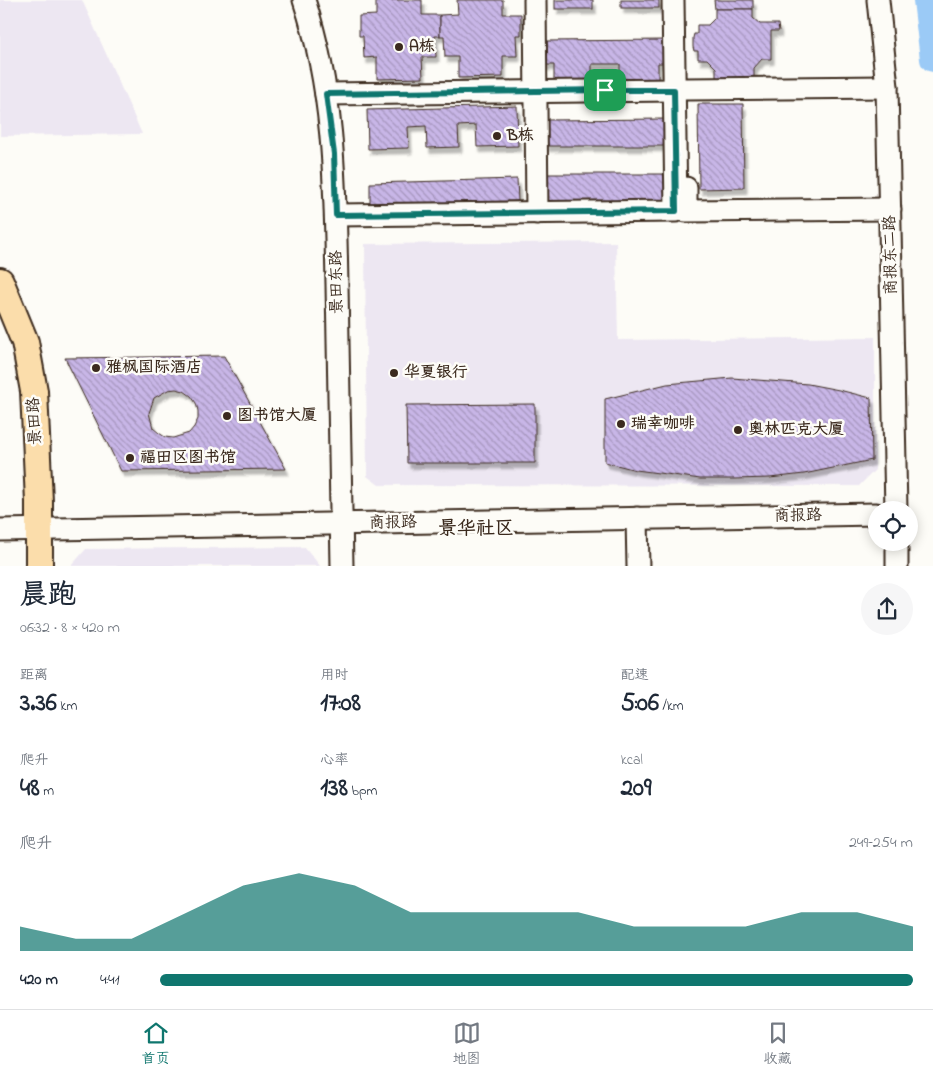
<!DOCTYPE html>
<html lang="zh">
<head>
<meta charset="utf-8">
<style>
  :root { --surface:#fff; --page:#f6f6f7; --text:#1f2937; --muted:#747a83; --line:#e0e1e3; --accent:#0f766e }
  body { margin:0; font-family:"Indie Flower","LXGW WenKai TC",sans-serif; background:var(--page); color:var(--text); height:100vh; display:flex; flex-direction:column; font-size:19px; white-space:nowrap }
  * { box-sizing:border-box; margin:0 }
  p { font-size:16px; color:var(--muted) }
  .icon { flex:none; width:28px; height:28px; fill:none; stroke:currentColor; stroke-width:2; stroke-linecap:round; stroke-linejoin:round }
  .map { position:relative; height:566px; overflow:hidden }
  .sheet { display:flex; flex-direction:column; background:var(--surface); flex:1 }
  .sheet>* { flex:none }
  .controls { position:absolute; left:868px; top:501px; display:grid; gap:10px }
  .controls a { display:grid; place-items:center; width:50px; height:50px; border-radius:50%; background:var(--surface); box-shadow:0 2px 12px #0003; font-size:25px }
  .pin { position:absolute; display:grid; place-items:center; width:42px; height:42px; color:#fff; margin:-21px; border-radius:10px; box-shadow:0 2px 8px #0006 }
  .round { display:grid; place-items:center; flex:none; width:52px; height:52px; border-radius:26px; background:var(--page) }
  .overview { display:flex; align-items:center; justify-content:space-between; height:85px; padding:0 20px }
  h1 { font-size:28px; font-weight:800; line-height:38px }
  .stats { display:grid; grid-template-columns:repeat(3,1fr); gap:8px; height:85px; padding:5px 20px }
  .stats div { display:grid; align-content:center }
  .stats b { font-size:25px; font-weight:800 }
  .stats small { font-size:14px; font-weight:400 }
  .stats p { font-size:14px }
  .chart { height:140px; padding:10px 20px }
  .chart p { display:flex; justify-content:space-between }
  .chart svg { width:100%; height:90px; margin-top:5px; fill:var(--accent); opacity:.7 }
  ul { padding:0 20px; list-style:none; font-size:16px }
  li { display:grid; grid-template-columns:80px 60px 1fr; align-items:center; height:38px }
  li i { height:12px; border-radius:6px; background:var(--accent) }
  .dock { display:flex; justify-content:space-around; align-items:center; height:70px; border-top:1px solid var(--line); background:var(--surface); font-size:14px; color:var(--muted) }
  .dock a { display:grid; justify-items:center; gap:2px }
  .dock .active { color:var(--accent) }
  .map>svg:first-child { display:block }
  .built { fill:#ede7f2 }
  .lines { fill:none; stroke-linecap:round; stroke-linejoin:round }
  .river { stroke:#9bcaf6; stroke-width:26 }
  .building { fill:url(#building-back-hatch); stroke:#3b2a1e; fill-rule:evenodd; filter:url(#shadow) }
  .minor-casing { stroke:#3b2a1e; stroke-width:25 }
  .major-casing { stroke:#3b2a1e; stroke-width:30 }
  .minor { stroke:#fdfcf7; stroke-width:21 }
  .major { stroke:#fbddab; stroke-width:26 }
  .route-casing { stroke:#fff; stroke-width:10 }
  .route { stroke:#0f766e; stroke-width:6 }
  .poi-dot { fill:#3b2a1e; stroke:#fdfcf7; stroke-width:2 }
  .labels { text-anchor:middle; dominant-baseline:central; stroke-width:5; stroke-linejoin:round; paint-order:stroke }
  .poi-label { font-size:16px; font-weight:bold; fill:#3b2a1e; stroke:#fdfcf7; text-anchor:start }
  .street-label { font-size:16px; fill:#3b2a1e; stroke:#fdfcf7 }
  .quarter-label { font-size:19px; font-weight:bold; fill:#3b2a1e; stroke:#fdfcf7 }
</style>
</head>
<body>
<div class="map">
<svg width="933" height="567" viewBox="0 0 933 567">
  <defs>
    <pattern id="building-back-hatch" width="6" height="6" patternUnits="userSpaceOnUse" patternTransform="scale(1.25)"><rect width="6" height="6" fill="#c8b6e7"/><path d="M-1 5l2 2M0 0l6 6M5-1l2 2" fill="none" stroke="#a494bb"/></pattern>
    <filter id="shadow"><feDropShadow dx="3" dy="5.5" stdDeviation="1" flood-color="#0004"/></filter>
  </defs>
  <rect width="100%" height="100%" fill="#fdfcf7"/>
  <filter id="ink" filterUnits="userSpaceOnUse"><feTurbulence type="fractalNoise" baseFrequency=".02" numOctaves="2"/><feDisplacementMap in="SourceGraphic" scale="10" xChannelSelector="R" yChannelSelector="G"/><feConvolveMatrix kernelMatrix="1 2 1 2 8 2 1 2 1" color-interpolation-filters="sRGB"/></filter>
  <g filter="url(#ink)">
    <g class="built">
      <path d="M 0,0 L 82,0 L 142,134 L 0,136 Z"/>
      <path d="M 616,242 L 618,340 L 875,337 L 875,470 L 859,486 L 379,485 L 367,476 L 365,244 Z"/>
      <path d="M 305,547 L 320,566 L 71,566 L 86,549 Z"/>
    </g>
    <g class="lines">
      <path class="river" d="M 926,0 L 933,59"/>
    </g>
    <g class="building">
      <path d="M 376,0 L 422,0 L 422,15 L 440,15 L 440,36 L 435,36 L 436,57 L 422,57 L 423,78 L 377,79 L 377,57 L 364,58 L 363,36 L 359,36 L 359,16 L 376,15 Z"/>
      <path d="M 457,0 L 503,0 L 503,14 L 521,14 L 521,35 L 516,35 L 517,56 L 503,56 L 503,77 L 458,78 L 458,57 L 445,57 L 444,36 L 440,36 L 440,15 L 458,14 Z"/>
      <rect x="555" y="0" width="38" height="9"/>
      <rect x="621" y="0" width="38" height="8"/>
      <path d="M 714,0 L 753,0 L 753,9 L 715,9 Z"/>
      <path d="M 715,9 L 753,9 L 753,18 L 760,24 L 778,24 L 779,31 L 771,31 L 771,59 L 762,59 L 754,68 L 754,79 L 716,79 L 716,68 L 707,59 L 698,59 L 698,51 L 694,51 L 693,47 L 693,38 L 694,34 L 697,34 L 697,25 L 708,25 L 715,18 Z"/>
      <path d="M 667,40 L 668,63 L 658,63 L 658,83 L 620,83 L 620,64 L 592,64 L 592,84 L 554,84 L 554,65 L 544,65 L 544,41 Z"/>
      <path d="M 698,104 L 743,104 L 744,188 L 699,189 Z"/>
      <path d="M 517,106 L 518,146 L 477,147 L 476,125 L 458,126 L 459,147 L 427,148 L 426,126 L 408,127 L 409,148 L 368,149 L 367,110 Z"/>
      <path d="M 667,119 L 667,146 L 546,146 L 546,120 Z"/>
      <path d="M 546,174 L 667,174 L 668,200 L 546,201 Z"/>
      <path d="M 517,179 L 518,201 L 370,204 L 370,183 Z"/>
      <path d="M 224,356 L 286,469 L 121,471 L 65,358 ZM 176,389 L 184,391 L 191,396 L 196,403 L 198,411 L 198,419 L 194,427 L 189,433 L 173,438 L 165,437 L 159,433 L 153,428 L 149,413 L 154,398 L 168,390 Z"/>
      <path d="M 732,378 L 808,384 L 839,390 L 871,398 L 872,460 L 804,474 L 770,478 L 734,479 L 700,479 L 666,474 L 636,470 L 605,462 L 605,399 L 667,384 Z"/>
      <path d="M 535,404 L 535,463 L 407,463 L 406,405 Z"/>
    </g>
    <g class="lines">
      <defs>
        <g id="minor">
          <path d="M 304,0 C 335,94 335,188 337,285 C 339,379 340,473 342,567"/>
          <path d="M 535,0 L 537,213"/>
          <path d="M 878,0 L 887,87 L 896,510"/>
          <path d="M 685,89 L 887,87"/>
          <path d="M 326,94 L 674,90"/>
          <path d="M 686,188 L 686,211 L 890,209"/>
          <path d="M 336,215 L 676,211 L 673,0"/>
          <path d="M 637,518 L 638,567"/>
          <path d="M 0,530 L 876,514"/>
          <path d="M 897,542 L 897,567"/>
        </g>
        <path id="major" d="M 0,281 L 25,342 L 34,391 L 39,502 L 39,567"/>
      </defs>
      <use href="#minor" class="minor-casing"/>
      <use href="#major" class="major-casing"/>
      <use href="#minor" class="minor"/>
      <use href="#major" class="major"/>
    </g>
  </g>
  <g class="lines" filter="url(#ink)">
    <defs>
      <path id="route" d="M 605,90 L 674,90 L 676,211 L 336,215 L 334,154 L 326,94 Z"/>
    </defs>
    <use href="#route" class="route-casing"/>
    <use href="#route" class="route"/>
  </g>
  <g class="poi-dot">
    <circle cx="399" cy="47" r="5"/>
    <circle cx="497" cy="136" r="5"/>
    <circle cx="96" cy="368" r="5"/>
    <circle cx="394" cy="373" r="5"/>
    <circle cx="227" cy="416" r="5"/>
    <circle cx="621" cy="424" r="5"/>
    <circle cx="738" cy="430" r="5"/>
    <circle cx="130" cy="458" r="5"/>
  </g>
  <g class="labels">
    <g class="poi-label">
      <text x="409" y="47">A栋</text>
      <text x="507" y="136">B栋</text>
      <text x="106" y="368">雅枫国际酒店</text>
      <text x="404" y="373">华夏银行</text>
      <text x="237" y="416">图书馆大厦</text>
      <text x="631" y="424">瑞幸咖啡</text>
      <text x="748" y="430">奥林匹克大厦</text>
      <text x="140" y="458">福田区图书馆</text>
    </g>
    <g class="street-label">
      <text transform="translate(891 255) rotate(-91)">商报东二路</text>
      <text transform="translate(337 282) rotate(-91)">景田东路</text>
      <text transform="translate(35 421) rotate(-93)">景田路</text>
      <text transform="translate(798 516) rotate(-1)">商报路</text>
      <text transform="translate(393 523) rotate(-1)">商报路</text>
    </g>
    <g class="quarter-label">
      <text x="476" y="529">景华社区</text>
    </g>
  </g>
</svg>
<div class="controls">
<a><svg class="icon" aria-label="locate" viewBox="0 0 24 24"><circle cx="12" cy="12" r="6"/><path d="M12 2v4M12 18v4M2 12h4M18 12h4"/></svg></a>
</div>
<div class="pin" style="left:605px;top:90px;background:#1e9e55"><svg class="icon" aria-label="arrive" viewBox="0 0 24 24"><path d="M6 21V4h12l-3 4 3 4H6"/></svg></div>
</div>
<section class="sheet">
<div class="overview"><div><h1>晨跑</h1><p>06:32 · 8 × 420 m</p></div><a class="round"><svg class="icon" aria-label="share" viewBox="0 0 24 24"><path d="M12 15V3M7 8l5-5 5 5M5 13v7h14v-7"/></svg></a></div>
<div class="stats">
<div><p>距离</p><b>3.36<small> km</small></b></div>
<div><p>用时</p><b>17:08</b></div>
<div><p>配速</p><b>5:06<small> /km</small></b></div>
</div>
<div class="stats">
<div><p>爬升</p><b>48<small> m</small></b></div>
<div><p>心率</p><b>138<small> bpm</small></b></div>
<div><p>kcal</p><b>209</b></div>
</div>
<div class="chart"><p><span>爬升</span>249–254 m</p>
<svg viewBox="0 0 160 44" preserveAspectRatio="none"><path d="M0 44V32L10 38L20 38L30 25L40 12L50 6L60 12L70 25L80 25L90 25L100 25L110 32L120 32L130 32L140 25L150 25L160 32V44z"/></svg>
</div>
<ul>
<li><b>420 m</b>4:41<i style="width:100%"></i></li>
</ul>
</section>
<nav class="dock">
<a class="active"><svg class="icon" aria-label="home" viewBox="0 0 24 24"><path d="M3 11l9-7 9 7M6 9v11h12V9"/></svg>首页</a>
<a><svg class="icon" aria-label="map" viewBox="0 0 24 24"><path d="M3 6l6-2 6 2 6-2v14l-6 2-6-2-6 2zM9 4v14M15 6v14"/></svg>地图</a>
<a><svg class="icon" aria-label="saved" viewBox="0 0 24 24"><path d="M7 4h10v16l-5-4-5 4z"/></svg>收藏</a>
</nav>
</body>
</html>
